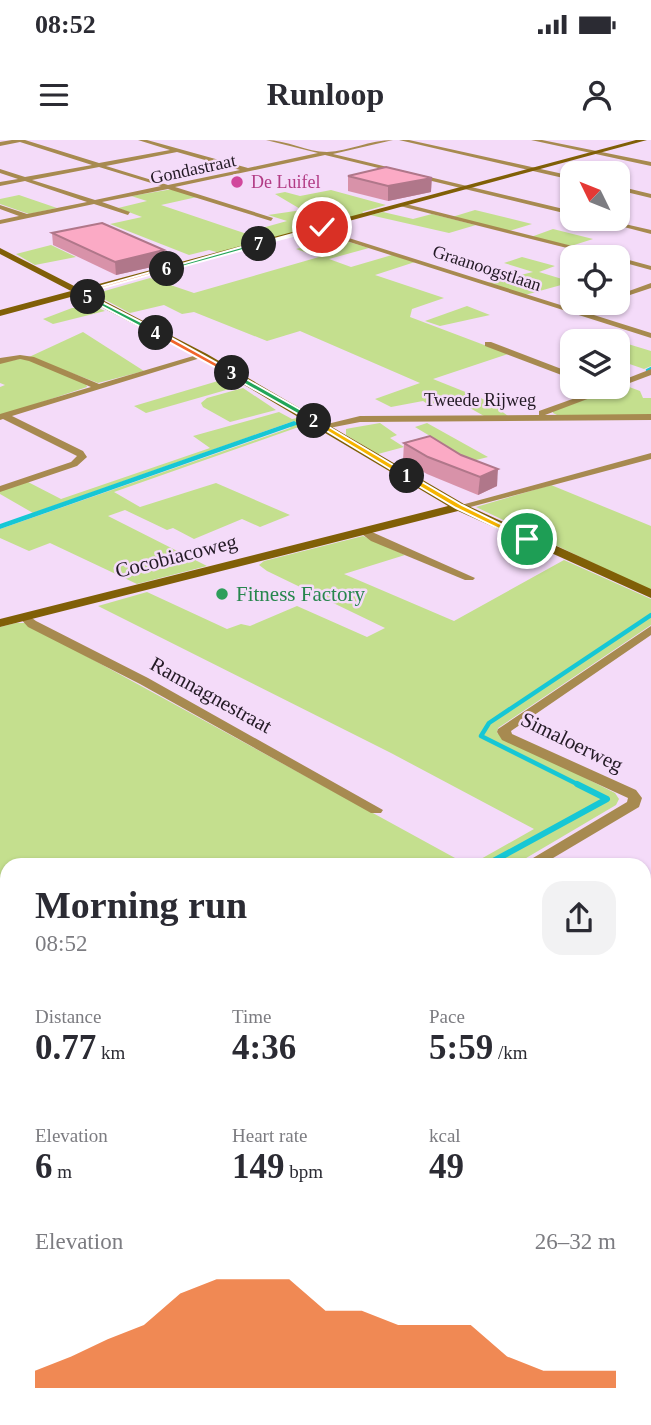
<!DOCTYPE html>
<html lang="en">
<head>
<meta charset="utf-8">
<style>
  :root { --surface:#fff; --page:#f2f2f3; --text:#2b2b33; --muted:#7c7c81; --accent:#ea580c }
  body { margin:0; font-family:Georgia,serif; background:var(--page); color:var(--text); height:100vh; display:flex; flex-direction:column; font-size:26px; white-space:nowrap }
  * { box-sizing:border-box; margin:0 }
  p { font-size:23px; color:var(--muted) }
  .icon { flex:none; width:38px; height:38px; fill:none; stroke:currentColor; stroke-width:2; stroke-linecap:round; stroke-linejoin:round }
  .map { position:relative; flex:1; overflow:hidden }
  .sheet { position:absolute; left:0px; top:718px; width:651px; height:569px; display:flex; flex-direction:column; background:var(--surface); border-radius:21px 21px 0 0; box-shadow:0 2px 5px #0004 }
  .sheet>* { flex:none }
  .needle { width:46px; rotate:313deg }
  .fabs { position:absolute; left:560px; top:21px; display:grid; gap:14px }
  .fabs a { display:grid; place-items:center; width:70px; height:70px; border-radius:14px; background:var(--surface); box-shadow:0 2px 5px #0004; font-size:35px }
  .pin { position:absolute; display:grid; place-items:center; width:60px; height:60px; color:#fff; margin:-30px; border:4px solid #fff; border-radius:50%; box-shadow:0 2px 7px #0007 }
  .km { position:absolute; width:35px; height:35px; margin:-18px; border-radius:50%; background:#222; color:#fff; font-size:19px; line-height:35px; text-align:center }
  .round { display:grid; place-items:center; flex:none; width:74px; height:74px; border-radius:21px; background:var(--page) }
  .head { display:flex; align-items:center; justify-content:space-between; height:119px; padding:0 35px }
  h1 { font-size:38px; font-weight:700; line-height:52px }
  .figures { display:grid; grid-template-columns:repeat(3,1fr); gap:10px; height:119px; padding:7px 35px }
  .figures div { display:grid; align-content:center }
  .figures b { font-size:35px; font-weight:700 }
  .figures small { font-size:19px; font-weight:400 }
  .figures p { font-size:19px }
  .chart { height:196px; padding:14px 35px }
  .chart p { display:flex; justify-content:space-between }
  .chart svg { width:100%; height:126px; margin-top:7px; fill:var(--accent); opacity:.7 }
  .status { display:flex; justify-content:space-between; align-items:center; height:49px; padding:0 35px; background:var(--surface); direction:ltr }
  .status svg { height:19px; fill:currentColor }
  header { display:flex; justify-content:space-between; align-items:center; height:91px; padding:0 35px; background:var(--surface); font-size:32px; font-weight:700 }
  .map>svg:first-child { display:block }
  .green { fill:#c4df8e }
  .water { fill:#16c7d5 }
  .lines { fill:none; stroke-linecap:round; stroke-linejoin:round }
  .stream-far2 { stroke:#16c7d5; stroke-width:2.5 }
  .stream-far1 { stroke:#16c7d5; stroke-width:4.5 }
  .stream { stroke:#16c7d5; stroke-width:6 }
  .street { fill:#a78a50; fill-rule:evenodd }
  .secondary { fill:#805f07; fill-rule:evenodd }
  .wall { fill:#d892a9 }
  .shaded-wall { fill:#b0778a }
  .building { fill:#fbaac5; stroke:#b0778a; stroke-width:2 }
  .split-1 { fill:#f5b400; stroke:#fff; stroke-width:2 }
  .split-2 { fill:#f5b400; stroke:#fff; stroke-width:2 }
  .split-3 { fill:#22a559; stroke:#fff; stroke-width:2 }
  .split-4 { fill:#f0652b; stroke:#fff; stroke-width:2 }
  .split-5 { fill:#22a559; stroke:#fff; stroke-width:2 }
  .split-6 { fill:#f0652b; stroke:#fff; stroke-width:2 }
  .split-7 { fill:#22a559; stroke:#fff; stroke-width:2 }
  .split-8 { fill:#f5b400; stroke:#fff; stroke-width:2 }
  .hotel-dot { fill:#d1479c; stroke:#f4dbf9; stroke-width:2.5 }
  .leisure-dot { fill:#2e9e5b; stroke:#f4dbf9; stroke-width:2.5 }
  .labels { text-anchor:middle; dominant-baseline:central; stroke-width:5; stroke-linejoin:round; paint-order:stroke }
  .far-street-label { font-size:18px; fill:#231a25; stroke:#f4dbf9 }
  .far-hotel-label { font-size:18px; fill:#b23c85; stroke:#f4dbf9; text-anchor:start }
  .street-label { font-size:21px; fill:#231a25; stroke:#f4dbf9 }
  .leisure-label { font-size:21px; fill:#27864d; stroke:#f4dbf9; text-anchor:start }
</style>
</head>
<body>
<div class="status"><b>08:52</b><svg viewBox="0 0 49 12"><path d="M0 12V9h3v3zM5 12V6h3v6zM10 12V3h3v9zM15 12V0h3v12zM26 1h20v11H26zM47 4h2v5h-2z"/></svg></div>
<header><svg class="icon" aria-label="menu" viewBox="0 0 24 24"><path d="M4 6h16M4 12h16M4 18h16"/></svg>Runloop<svg class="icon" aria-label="person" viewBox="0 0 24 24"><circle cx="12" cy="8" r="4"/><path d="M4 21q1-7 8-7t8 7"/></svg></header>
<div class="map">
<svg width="651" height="1285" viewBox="0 0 651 1285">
  <rect width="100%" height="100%" fill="#f4dbf9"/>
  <g class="green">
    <path d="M 173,49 L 197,57 L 161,65 L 244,93 L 287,81 L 268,75 L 302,70 L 275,54 L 285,52 L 300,56 L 331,50 L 386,65 L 362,72 L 365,74 L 220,113 L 209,110 L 189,115 L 110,84 L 142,77 L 118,68 L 147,61 L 131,56 Z"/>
    <path d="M 19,55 L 57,68 L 29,74 L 0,64 L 0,59 Z"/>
    <path d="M 475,70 L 532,84 L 509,91 L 452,77 Z"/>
    <path d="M 383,72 L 413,79 L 432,74 L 476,85 L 449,93 L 370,75 Z"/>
    <path d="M 553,89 L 593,99 L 571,106 L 531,97 Z"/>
    <path d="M 336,98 L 369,108 L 329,119 L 351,127 L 392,115 L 415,122 L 375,135 L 444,158 L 412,169 L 410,177 L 508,214 L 433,239 L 488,261 L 508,276 L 484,276 L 454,259 L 429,265 L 423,261 L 391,267 L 375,259 L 420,243 L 300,191 L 267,201 L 194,172 L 182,174 L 164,165 L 130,173 L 94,154 L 150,138 L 194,153 L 319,117 L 296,109 Z"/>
    <path d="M 51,105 L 76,117 L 35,125 L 16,114 Z"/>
    <path d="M 522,117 L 555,126 L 539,132 L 572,142 L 525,155 L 488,143 L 533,132 L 504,123 Z"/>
    <path d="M 467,166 L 490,175 L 440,186 L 425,181 Z"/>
    <path d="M 72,168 L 99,168 L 105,171 L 53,184 L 43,179 Z"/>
    <path d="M 83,192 L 144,231 L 98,243 L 29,217 Z"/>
    <path d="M 605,197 L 651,211 L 651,226 L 644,229 L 618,220 L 618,201 L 590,201 Z"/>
    <path d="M 19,219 L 31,220 L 86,244 L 87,247 L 0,276 L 0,247 L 5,245 L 0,243 L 0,223 Z"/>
    <path d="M 228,238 L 240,246 L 146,273 L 134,266 Z"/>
    <path d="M 624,245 L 640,251 L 643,258 L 651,258 L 651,276 L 559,276 L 553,273 L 553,271 Z"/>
    <path d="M 243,248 L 276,270 L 230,282 L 203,267 L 201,263 L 207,258 Z"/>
    <path d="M 279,272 L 292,279 L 297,278 L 301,283 L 310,283 L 114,352 L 140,367 L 216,343 L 290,375 L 260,387 L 242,379 L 194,399 L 173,388 L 167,390 L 125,370 L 108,376 L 207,426 L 137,444 L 50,403 L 29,411 L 0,398 L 0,389 L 290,288 L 294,281 L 33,373 L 0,354 L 0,351 L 28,342 L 61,359 L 210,308 L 193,296 Z"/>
    <path d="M 380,283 L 397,295 L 390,298 L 404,307 L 378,314 L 346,295 L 346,289 L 351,288 Z"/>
    <path d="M 427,283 L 488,317 L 452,326 L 409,301 L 430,296 L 415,287 Z"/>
    <path d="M 551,345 L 651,386 L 651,451 L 476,367 Z"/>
    <path d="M 363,396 L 405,415 L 344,434 L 454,481 L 564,420 L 651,459 L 651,485 L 498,588 L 497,593 L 615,653 L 619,659 L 616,665 L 516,724 L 472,724 L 534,689 L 391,613 L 98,466 L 147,452 L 227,489 L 241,484 L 250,486 L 297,466 L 367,497 L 385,488 L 267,431 L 259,425 L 264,421 Z"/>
    <path d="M 16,483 L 26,483 L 466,724 L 7,724 L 7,802 L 0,797 L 0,487 Z"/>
    <path d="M 644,822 L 651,827 L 651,1150 L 644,1145 Z"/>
    <path d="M 651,1241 L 651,1285 L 373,1285 L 378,1279 L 644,1279 L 644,1249 Z"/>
  </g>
  <path class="water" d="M 294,281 L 299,284 L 0,389 L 0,384 Z"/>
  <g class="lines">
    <path class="stream-far2" d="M 647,230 L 651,228"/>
    <path class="stream-far1" d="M 581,646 L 481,596 L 489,583 L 651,475"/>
    <path class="stream" d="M 488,724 L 607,659 L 577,644"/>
    <g class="street">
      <path d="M 12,0 L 25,0 L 99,23 L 170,10 L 138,0 L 147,0 L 248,28 L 318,13 L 266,0 C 287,0 307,12 327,12 C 349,11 370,0 393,0 L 333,14 L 572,71 L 572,75 L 325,15 L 175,47 L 273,78 L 271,81 L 168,49 L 102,62 L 130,72 L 128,75 L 94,64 L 0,84 L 0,80 L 19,76 L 0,69 L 0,65 L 27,74 L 87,62 L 25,41 L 0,46 L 0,42 L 18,39 L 0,33 L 0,29 L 25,37 L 92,25 L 20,2 L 0,6 L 0,2 ZM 177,12 L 240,30 L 168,45 L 106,26 ZM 99,27 L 161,46 L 95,60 L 32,40 Z"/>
      <path d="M 399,0 L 409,0 L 572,36 L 572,40 Z"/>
      <path d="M 531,0 L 542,0 L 651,22 L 651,26 Z"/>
      <path d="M 618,46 L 651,54 L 651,58 L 618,50 Z"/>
      <path d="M 402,63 L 612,116 L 613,117 L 603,117 L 400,66 Z"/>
      <path d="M 593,79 L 603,79 L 651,90 L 651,94 Z"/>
      <path d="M 314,87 L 570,168 L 589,163 L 601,163 L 578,170 L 651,193 L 651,198 L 312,90 Z"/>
      <path d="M 617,117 L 618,117 L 651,126 L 651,130 L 618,121 Z"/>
      <path d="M 651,143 L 651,148 L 618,159 L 618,155 Z"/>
      <path d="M 485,202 L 491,202 L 572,233 L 572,239 L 485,206 Z"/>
      <path d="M 200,214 L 207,216 L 12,276 L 83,311 L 87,317 L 77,326 L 0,352 L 0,346 L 71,322 L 77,316 L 3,279 L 0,280 L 0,274 L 91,247 L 29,221 L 20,219 L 0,224 L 0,218 L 20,215 L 34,217 L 99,244 Z"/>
      <path d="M 651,229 L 651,235 L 545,275 L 651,274 L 651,280 L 360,282 L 324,289 L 319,286 L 360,276 L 539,275 L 539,271 L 606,247 L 618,247 L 618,242 Z"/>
      <path d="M 651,313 L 651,319 L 459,370 L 454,367 Z"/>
      <path d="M 363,388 L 475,438 L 473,440 L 465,440 L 371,401 L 358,391 Z"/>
      <path d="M 25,473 L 36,481 L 148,538 L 383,670 L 381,673 L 371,673 L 140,544 L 28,487 L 19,477 Z"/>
      <path d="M 651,486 L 651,495 L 511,591 L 512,594 L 636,650 L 642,658 L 639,667 L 543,724 L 526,724 L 528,721 L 627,662 L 628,658 L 502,600 L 497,592 L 498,589 Z"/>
      <path d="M 0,898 L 7,901 L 7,921 L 0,917 Z"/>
      <path d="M 0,933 L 7,936 L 7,953 L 0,950 Z"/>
    </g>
    <path class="secondary" d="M 636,0 L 647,0 L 87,152 L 207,214 L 464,364 L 651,449 L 651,458 L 458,371 L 0,487 L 0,479 L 448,366 L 199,218 L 78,155 L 0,176 L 0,170 L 71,151 L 0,114 L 0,108 L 80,149 Z"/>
  </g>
  <g class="wall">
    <path d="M 348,36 L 431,52 L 388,61 L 348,51 Z"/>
    <path d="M 52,93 L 165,124 L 116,135 L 53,105 Z"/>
    <path d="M 430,296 L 497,346 L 478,355 L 427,334 L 403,320 L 404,303 Z"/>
  </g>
  <g class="shaded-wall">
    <path d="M 432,38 L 431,52 L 388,61 L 388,46 Z"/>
    <path d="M 164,110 L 165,124 L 116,135 L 115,122 Z"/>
    <path d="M 498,329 L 497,346 L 478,355 L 480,337 Z"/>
  </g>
  <g class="building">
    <path d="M 386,27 L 432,38 L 388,46 L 348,36 Z"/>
    <path d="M 102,83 L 164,110 L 115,122 L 52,93 Z"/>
    <path d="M 430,296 L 461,315 L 498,329 L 480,337 L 428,317 L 404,303 Z"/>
  </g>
  <path class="split-1" d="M 405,335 L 410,335 L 462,365 L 531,399 L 524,401 L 456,368 L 405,338 Z"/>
  <path class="split-2" d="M 314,278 L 410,335 L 411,336 L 405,338 L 312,282 Z"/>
  <path class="split-3" d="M 232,231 L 317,279 L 318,281 L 312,282 L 229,235 Z"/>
  <path class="split-4" d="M 154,191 L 159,191 L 235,233 L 229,235 L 154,194 Z"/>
  <path class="split-5" d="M 88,155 L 159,191 L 159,193 L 154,194 L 86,158 Z"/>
  <path class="split-6" d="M 165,128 L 170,129 L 85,153 L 90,158 L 77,153 Z"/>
  <path class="split-7" d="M 259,102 L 261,105 L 167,131 L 164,129 Z"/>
  <path class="split-8" d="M 322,86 L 324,88 L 259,105 L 256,104 Z"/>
  <circle class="hotel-dot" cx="237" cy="42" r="7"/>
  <circle class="leisure-dot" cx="222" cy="454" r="7"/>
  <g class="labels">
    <g class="far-street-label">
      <text transform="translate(193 29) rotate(-12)">Gondastraat</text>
      <text transform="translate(487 128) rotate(18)">Graanoogstlaan</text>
      <text x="480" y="260">Tweede Rijweg</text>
    </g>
    <g class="far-hotel-label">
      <text x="251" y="42">De Luifel</text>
    </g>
    <g class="street-label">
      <text transform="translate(176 416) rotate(-14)">Cocobiacoweg</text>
      <text transform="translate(211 555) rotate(29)">Ramnagnestraat</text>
      <text transform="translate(572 602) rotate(26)">Simaloerweg</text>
    </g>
    <g class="leisure-label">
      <text x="236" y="454">Fitness Factory</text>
    </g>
  </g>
</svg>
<div class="fabs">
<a><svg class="needle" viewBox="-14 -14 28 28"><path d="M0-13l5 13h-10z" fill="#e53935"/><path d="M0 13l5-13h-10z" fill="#7c7c81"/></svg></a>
<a><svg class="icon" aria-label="locate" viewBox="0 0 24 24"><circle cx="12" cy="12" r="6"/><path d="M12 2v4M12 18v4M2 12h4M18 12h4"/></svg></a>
<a><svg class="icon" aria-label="layers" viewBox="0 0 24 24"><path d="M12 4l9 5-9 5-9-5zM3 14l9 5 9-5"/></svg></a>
</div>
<div class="pin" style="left:527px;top:399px;background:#1e9e55"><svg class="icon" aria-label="arrive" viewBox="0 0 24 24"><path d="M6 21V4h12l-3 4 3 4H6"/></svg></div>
<div class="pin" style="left:322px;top:87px;background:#d93025"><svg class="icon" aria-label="check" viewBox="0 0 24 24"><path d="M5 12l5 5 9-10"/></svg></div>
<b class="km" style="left:407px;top:336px">1</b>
<b class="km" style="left:314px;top:281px">2</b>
<b class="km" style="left:232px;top:233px">3</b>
<b class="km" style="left:156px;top:193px">4</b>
<b class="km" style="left:88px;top:157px">5</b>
<b class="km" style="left:167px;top:129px">6</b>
<b class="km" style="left:259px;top:104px">7</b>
<section class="sheet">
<div class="head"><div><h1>Morning run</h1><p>08:52</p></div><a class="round"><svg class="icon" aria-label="share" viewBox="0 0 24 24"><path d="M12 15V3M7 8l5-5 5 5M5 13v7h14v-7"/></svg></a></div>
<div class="figures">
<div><p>Distance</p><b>0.77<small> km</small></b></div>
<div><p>Time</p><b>4:36</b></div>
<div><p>Pace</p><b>5:59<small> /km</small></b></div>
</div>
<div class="figures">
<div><p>Elevation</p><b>6<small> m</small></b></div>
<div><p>Heart rate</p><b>149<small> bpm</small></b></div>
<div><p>kcal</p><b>49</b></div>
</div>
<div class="chart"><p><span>Elevation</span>26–32 m</p>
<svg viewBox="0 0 160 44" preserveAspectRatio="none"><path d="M0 44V38L10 33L20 27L30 22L40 11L50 6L60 6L70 6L80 17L90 17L100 22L110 22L120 22L130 33L140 38L150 38L160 38V44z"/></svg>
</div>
</section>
</div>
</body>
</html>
